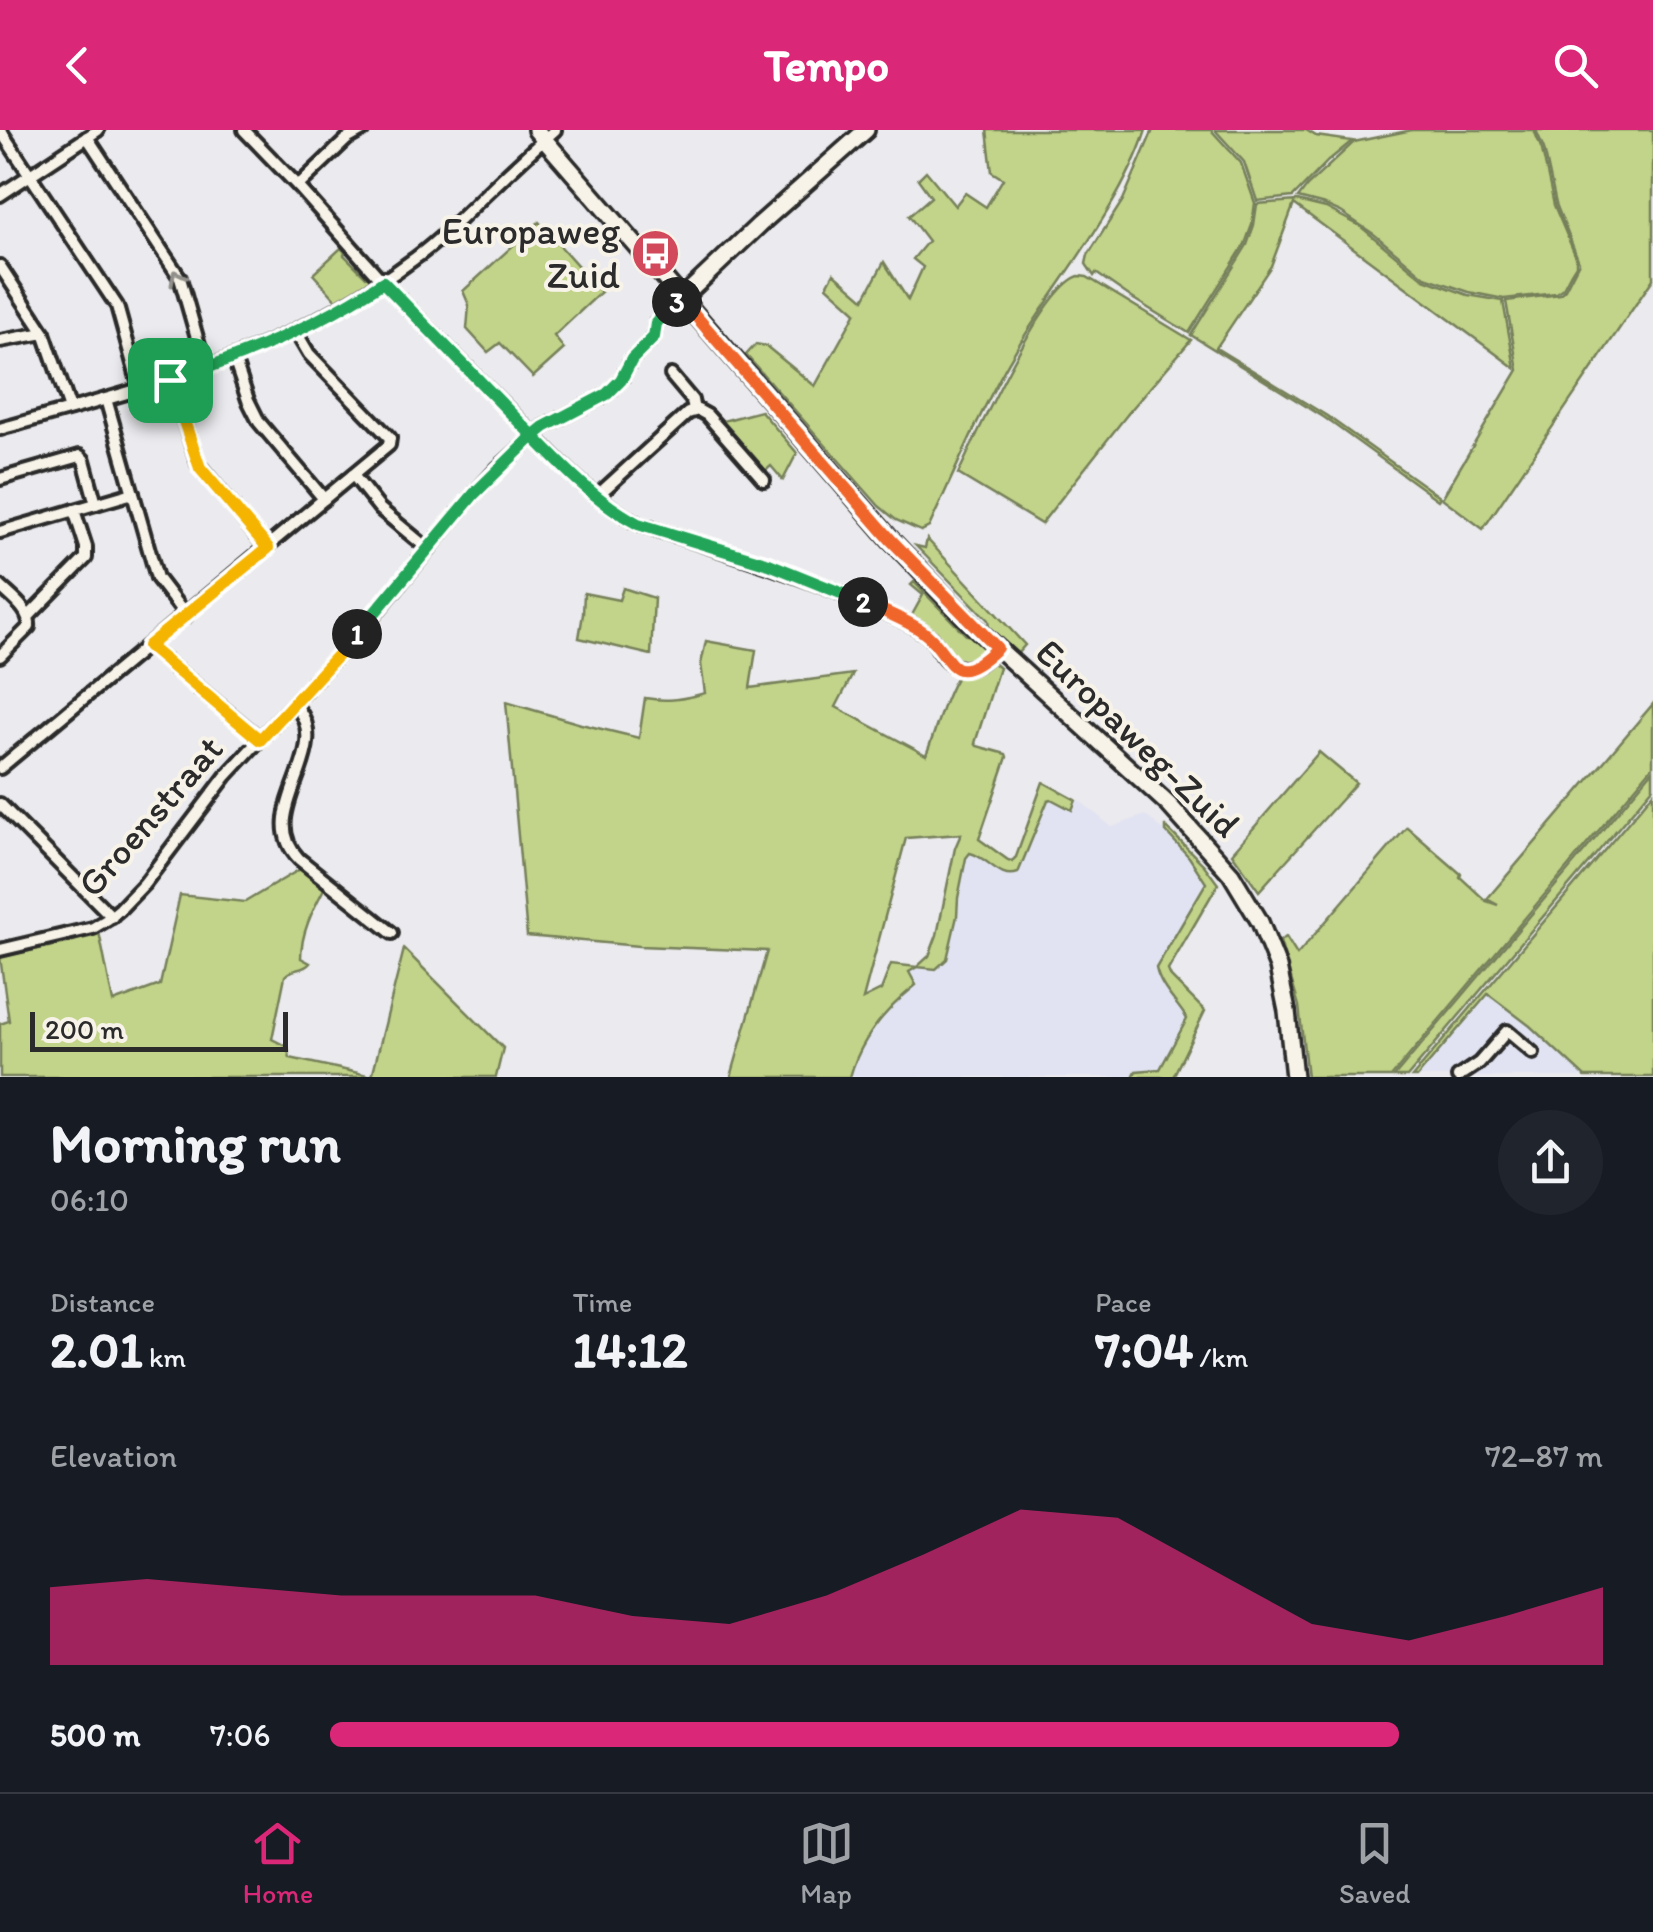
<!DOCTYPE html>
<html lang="en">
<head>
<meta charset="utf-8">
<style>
  :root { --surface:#171b24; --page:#20242c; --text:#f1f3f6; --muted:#9ea1a6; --line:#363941; --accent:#db2777 }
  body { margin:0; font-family:Itim,sans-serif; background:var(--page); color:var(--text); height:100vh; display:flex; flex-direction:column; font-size:38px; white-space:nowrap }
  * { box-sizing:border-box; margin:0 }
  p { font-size:32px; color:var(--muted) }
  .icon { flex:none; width:55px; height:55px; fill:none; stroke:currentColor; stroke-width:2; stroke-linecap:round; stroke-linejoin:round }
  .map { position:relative; height:947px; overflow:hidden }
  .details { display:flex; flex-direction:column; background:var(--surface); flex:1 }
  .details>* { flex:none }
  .scale { position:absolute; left:30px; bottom:25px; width:258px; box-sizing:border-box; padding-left:10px; border:5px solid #2b2b2b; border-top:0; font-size:28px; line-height:35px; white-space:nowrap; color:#2b2b2b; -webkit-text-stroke:8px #f7f3e8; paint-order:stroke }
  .pin { position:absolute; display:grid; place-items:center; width:85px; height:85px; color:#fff; margin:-42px; border-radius:20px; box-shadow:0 5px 15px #0006 }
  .km { position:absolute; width:50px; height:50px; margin:-25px; border-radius:50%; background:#222; color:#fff; font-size:28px; line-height:50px; text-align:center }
  .round { display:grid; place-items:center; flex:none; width:105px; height:105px; border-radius:52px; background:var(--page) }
  .overview { display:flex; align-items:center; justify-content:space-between; height:170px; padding:0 50px }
  h1 { font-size:55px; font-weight:700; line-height:75px }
  .metrics { display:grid; grid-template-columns:repeat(3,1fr); gap:15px; height:170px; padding:10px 50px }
  .metrics div { display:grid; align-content:center }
  .metrics b { font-size:50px; font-weight:700 }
  .metrics small { font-size:28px; font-weight:400 }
  .metrics p { font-size:28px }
  .chart { height:280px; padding:20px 50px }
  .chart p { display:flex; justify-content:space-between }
  .chart svg { width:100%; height:180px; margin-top:10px; fill:var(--accent); opacity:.7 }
  ul { padding:0 50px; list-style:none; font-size:32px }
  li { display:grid; grid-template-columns:160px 120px 1fr; align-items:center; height:75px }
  li i { height:25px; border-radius:12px; background:var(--accent) }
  header { display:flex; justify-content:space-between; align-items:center; height:130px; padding:0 50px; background:var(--accent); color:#fff; font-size:45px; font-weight:700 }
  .tabs { display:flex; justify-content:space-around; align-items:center; height:140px; border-top:2px solid var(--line); background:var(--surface); font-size:28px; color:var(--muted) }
  .tabs a { display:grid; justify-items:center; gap:5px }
  .tabs .on { color:var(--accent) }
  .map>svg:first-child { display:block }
  .built { fill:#e2e3f2 }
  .green { fill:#c2d489; stroke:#76805a; stroke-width:2.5; fill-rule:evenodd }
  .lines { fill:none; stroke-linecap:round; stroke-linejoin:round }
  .street-casing { stroke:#2b2b2b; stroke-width:18 }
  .secondary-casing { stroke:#2b2b2b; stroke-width:22 }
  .street { stroke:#f7f3e8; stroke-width:10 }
  .secondary { stroke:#f7f3e8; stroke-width:15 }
  .oneway { stroke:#918f8a }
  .split-1-casing { stroke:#fff; stroke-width:20 }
  .split-2-casing { stroke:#fff; stroke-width:20 }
  .split-3-casing { stroke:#fff; stroke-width:20 }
  .split-4-casing { stroke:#fff; stroke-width:20 }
  .split-1 { stroke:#f5b400; stroke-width:12 }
  .split-2 { stroke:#22a559; stroke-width:12 }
  .split-3 { stroke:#f0652b; stroke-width:12 }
  .split-4 { stroke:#22a559; stroke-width:12 }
  .labels { text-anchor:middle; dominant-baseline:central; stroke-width:8; stroke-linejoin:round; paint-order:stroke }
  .poi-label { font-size:38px; fill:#2b2b2b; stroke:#f7f3e8; text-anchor:end }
  .street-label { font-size:38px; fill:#2b2b2b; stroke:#f7f3e8 }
</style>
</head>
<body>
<header><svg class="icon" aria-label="back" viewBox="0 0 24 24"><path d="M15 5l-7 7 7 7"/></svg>Tempo<svg class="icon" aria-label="search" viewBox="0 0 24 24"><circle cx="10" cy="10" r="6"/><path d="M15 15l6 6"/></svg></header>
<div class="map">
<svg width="1653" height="947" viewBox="0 0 1653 947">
  <rect width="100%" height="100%" fill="#ebeaee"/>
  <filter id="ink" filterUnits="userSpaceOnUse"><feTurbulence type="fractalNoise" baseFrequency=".01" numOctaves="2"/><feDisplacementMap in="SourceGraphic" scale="20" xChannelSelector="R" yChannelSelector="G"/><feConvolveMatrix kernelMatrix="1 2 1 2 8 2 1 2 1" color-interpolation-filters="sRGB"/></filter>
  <g filter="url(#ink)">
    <g class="built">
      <path d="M 1051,669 L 1071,679 L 1076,670 L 1079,670 L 1112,697 L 1145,685 L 1166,702 L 1189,727 L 1206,753 L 1157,845 L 1187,888 L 1160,939 L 1140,940 L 1136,941 L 1133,947 L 850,947 L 859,920 L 898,870 L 908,843 L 952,812 L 966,728 L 970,723 L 977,724 L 1004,744 L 1017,743 L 1048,670 Z"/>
      <path d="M 1488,864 L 1530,896 L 1585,947 L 1417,947 Z"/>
    </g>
    <g class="green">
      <path d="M 987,0 L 1146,0 C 1121,77 1060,148 1017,218 C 983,274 957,337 929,397 L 921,401 L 896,390 L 879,376 L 746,225 L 756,214 L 766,216 L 815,256 L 856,182 L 827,156 L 834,143 L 864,169 L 884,132 L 908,170 L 923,137 L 913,129 L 928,111 L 909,86 L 931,67 L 918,49 L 926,41 L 955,76 L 965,63 L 986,77 L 1003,49 L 992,42 Z"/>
      <path d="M 1153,0 L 1211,0 L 1241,33 L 1255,73 L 1252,95 L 1245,114 L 1189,203 L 1132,168 L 1096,143 L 1094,146 L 1086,134 L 1088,125 L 1123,70 Z"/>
      <path d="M 1215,0 L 1306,0 L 1316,6 L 1352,11 L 1328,31 L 1293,67 L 1257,71 L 1244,32 Z"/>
      <path d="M 1412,0 L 1534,0 L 1542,20 L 1554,75 L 1576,127 L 1576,135 L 1571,143 L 1563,158 L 1556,163 L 1504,169 L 1469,162 L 1425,147 L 1375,105 L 1341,82 L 1325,75 L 1298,68 L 1307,56 L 1354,12 Z"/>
      <path d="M 1536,0 L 1653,0 L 1653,149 L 1483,399 L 1442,368 L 1518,240 L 1506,171 L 1560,164 L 1565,159 L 1579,132 L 1556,74 L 1544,19 Z"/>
      <path d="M 1297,71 L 1326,78 L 1360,96 L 1424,149 L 1468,165 L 1503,171 L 1515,238 L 1294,74 L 1271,136 L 1216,218 L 1327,286 L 1440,367 L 1438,370 L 1325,288 L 1191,205 L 1247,115 L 1254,95 L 1257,74 Z"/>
      <path d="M 539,92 L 601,162 L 554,206 L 564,219 L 533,247 L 500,213 L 488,222 L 467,199 L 469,175 L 463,161 Z"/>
      <path d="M 341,118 L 345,122 L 344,125 L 366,147 L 368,146 L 370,151 L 339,173 L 313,144 Z"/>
      <path d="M 1079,146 L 1087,147 L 1191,210 L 1130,281 L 1041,394 L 958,344 C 976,307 1043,156 1079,146 Z"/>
      <path d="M 761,281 L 797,323 L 783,350 L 771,336 L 763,343 L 719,292 Z"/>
      <path d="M 927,409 L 1025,515 L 1017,524 L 989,497 L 988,490 L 916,416 L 925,418 Z"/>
      <path d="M 914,452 L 966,505 L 973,506 L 983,516 L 983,523 L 969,531 L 956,530 L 937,502 L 912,485 L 923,465 L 911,455 Z"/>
      <path d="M 623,458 L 654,468 L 651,525 L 579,508 L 583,484 L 584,463 L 619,470 Z"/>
      <path d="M 706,511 L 756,520 L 750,558 L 853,544 L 836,577 L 926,625 C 937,598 943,568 959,543 C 973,546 981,540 992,532 L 999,538 L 975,613 L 977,616 L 1006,624 L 1007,627 L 979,709 L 1008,730 L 1012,731 L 1016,727 L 1043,652 L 1076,670 L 1072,680 L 1051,669 L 1048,670 L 1018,743 C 999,750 988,727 970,723 L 966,728 L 958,768 L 957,786 L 947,829 L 936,839 L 917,837 L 909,842 L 916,855 C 886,879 860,910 850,947 L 731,947 L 767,821 L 639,816 L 527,806 L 506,572 L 581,594 L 639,608 L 645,568 C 667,572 684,569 705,563 L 701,534 ZM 961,704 L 955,718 L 937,805 L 929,826 L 917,837 L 891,834 L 881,860 L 863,869 L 906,708 Z"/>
      <path d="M 1653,574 L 1653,636 L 1391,947 L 1307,947 L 1299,876 L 1280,811 L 1286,807 L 1297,825 L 1407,697 L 1461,744 L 1460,747 L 1486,771 L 1498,775 L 1487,769 Z"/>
      <path d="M 1319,622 L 1356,653 L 1259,761 L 1232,723 Z"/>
      <path d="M 1653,640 L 1653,657 L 1407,947 L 1394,947 Z"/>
      <path d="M 1653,663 L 1653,947 L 1585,947 L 1530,896 L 1488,864 L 1417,947 L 1412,947 Z"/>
      <path d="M 1166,697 L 1204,735 L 1218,754 L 1168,840 L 1171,847 L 1205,881 L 1173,947 L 1133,947 L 1136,941 L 1160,939 L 1187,889 C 1177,872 1160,858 1156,838 L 1206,753 L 1189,727 L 1166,702 Z"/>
      <path d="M 302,738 L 326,755 C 314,778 301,801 301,828 L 310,833 C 303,842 292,837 285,846 L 272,909 L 288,917 L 290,928 L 372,946 L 404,819 L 503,918 L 496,947 L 0,947 L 0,894 L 9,891 L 0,827 L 67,813 L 99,802 L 113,872 L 160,855 L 180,765 L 245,772 Z"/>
    </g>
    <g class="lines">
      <defs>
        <g id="street">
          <path d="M 0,0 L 117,176 L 140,259"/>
          <path d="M 244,0 L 298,56 L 383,152 L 548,320 C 575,348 603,375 638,394 C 727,422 815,449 900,489 C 911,495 923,500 932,510 C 940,520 944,533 958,537 C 974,542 986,529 997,518"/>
          <path d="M 87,7 L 180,148 L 206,239"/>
          <path d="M 298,56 L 347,9 L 363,0"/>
          <path d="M 0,65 L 98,0"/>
          <path d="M 0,136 L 44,203 L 70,279"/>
          <path d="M 0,211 L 44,203"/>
          <path d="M 234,229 L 248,270 L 259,292 L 324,369"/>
          <path d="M 671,245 L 692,270 L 694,281"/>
          <path d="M 170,250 L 198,334 L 267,418"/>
          <path d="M 106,269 L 157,448 L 186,486"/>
          <path d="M 0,299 C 151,256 286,225 414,129 C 441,110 464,85 488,62 C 510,41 532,20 555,0"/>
          <path d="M 353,345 L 380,379 L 428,419"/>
          <path d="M 0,349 L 80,326 L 84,330 L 96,374"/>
          <path d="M 597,366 L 688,283 L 698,280 L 707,285 L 764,350"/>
          <path d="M 0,402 L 133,363"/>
          <path d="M 0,456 C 11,467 31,480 29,497 L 0,526"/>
          <path d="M 29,486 L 86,428 L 86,417 L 74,380"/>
          <path d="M 148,516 L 260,609"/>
          <path d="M 294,574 C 339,621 252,681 299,729 L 392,803"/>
          <path d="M 0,638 L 389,315 L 390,308 L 309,224 L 296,202"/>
          <path d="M 0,674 L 112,787"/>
          <path d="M 0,820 L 93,798 L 108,789 L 120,779 L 144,754 L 226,646 L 365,496 L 474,364 L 497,339 L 544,297 L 607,264 L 621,250 L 632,229 L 654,207 L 656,193 L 681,169"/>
          <path d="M 1458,947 L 1479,933 L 1507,901 L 1533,923"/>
        </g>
        <g id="secondary">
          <path d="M 536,0 L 891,410 L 969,492 L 1169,675 L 1231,744 L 1260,792 L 1278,837 L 1287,881 L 1294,947"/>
          <path d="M 681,169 L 759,95 L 866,0"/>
        </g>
      </defs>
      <use href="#street" class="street-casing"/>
      <use href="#secondary" class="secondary-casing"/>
      <use href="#street" class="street"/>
      <use href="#secondary" class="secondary"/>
    </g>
    <defs><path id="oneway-chevron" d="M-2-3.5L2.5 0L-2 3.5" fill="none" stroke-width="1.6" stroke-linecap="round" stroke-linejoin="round" transform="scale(2.5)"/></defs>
    <use class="oneway" href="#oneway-chevron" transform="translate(177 147) rotate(-117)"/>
  </g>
  <g class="lines" filter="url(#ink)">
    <defs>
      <path id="split-1" d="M 170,250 L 200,338 L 268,418 L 148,516 L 260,610 L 357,504"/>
      <path id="split-2" d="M 357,504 L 474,364 L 533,306 C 565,339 597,372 638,394 L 769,434 L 863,472"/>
      <path id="split-3" d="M 677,172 L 681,169 L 891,410 L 997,518 C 947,565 954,523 922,501 C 904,489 882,481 863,472"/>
      <path id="split-4" d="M 170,250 C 246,226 317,196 383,152 L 533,306 L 544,297 L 607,264 L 621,250 L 632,229 L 654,207 L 656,193 L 677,172"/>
    </defs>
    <use href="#split-1" class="split-1-casing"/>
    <use href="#split-2" class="split-2-casing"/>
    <use href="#split-3" class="split-3-casing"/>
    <use href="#split-4" class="split-4-casing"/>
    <use href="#split-1" class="split-1"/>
    <use href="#split-2" class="split-2"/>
    <use href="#split-3" class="split-3"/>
    <use href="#split-4" class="split-4"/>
  </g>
  <defs>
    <symbol id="bus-disc" viewBox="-11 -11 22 22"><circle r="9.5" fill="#d1495b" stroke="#f7f3e8"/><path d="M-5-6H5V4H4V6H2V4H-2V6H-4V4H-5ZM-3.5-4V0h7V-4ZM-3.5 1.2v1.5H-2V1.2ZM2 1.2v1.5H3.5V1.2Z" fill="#fff"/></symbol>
  </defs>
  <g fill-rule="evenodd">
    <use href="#bus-disc" x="628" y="96" width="55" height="55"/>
  </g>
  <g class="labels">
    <g class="poi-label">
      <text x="620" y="101">Europaweg<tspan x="620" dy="44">Zuid</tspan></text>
    </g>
    <g class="street-label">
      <text transform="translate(1138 608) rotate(44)">Europaweg-Zuid</text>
      <text transform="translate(150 686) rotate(-49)">Groenstraat</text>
    </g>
  </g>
</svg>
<div class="scale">200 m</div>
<div class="pin" style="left:170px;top:250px;background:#1e9e55"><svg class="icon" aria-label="arrive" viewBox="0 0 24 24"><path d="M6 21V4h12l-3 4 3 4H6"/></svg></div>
<b class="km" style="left:357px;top:504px">1</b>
<b class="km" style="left:863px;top:472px">2</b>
<b class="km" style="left:677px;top:172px">3</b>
</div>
<section class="details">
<div class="overview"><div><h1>Morning run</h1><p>06:10</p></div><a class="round"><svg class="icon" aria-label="share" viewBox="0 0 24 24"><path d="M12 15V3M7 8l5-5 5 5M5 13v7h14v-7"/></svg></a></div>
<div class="metrics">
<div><p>Distance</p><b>2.01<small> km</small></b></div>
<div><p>Time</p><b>14:12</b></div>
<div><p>Pace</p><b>7:04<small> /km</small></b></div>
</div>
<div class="chart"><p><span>Elevation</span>72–87 m</p>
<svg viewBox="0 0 160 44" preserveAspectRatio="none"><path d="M0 44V25L10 23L20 25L30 27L40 27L50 27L60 32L70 34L80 27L90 17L100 6L110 8L120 21L130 34L140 38L150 32L160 25V44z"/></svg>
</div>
<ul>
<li><b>500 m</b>7:06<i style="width:84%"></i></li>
</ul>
</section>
<nav class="tabs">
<a class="on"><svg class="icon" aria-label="home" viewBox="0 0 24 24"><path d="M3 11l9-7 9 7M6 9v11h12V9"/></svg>Home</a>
<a><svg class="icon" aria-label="map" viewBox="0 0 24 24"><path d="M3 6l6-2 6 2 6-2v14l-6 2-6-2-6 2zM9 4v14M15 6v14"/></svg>Map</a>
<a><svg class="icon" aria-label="saved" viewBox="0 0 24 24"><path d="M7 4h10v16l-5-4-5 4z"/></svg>Saved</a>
</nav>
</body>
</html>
